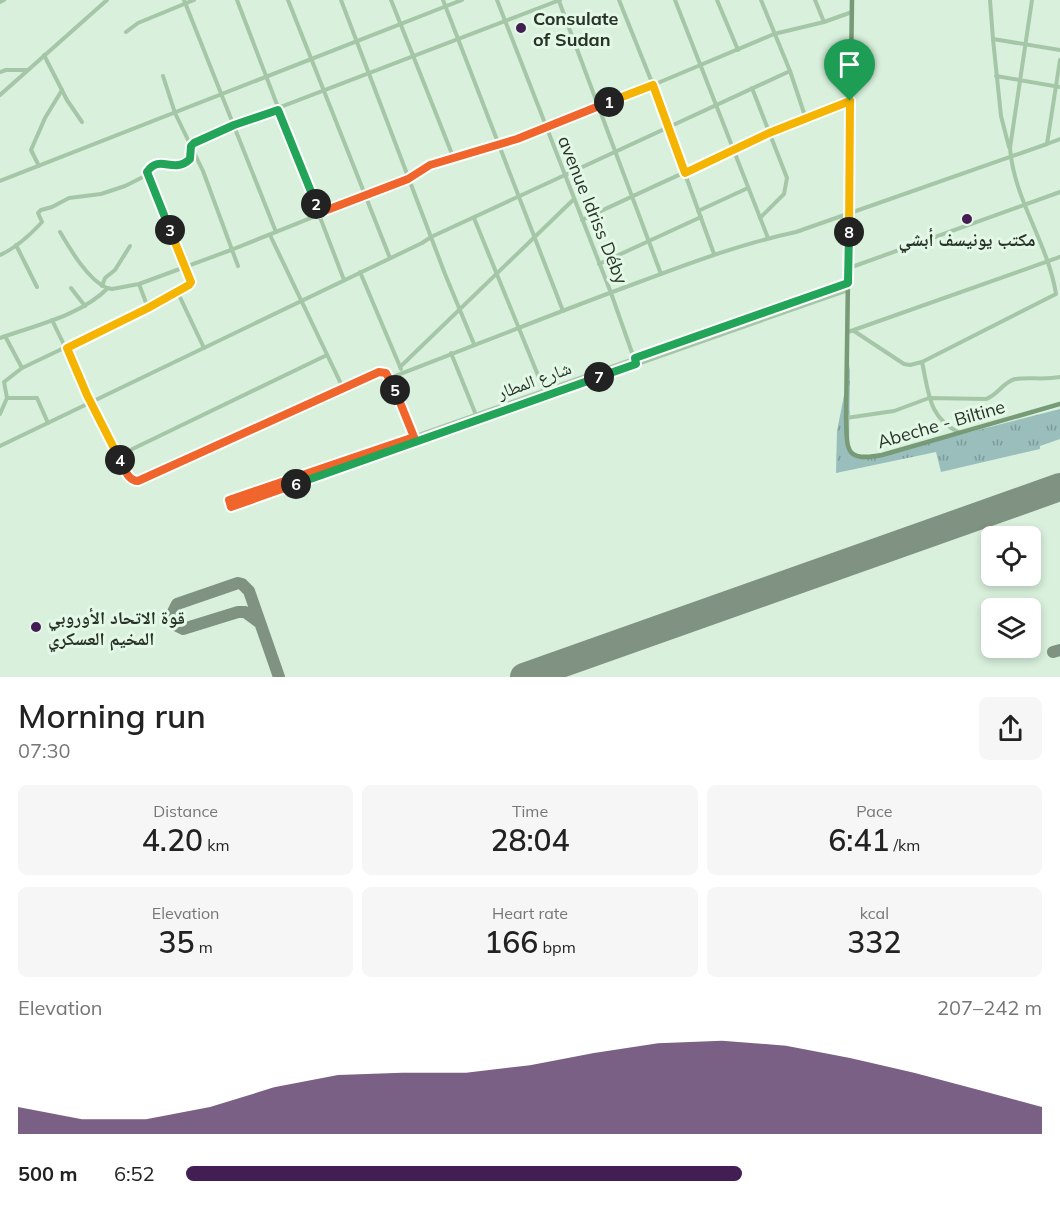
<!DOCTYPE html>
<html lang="en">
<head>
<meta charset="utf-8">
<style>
  :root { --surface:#fff; --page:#f6f6f6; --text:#222; --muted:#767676; --accent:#421e52 }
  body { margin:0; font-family:Mulish,"Noto Naskh Arabic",sans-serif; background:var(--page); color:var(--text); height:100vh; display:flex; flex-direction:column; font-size:22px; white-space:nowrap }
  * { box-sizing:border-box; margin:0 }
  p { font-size:20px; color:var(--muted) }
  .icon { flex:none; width:33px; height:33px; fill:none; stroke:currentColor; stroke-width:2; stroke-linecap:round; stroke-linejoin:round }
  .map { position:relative; height:677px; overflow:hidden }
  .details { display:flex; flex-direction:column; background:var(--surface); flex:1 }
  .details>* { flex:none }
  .controls { position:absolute; left:981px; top:526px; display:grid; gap:12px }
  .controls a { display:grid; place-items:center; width:60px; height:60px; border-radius:9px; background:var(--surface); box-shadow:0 3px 9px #0003; font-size:30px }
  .pin { position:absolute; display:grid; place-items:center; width:51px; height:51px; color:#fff; margin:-62px -26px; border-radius:50% 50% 50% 0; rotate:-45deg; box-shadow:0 0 6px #0007 }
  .pin .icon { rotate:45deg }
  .km { position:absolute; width:30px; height:30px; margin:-15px; border-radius:50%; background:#222; color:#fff; font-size:16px; line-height:30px; text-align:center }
  .round { display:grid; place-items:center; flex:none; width:63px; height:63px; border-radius:9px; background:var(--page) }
  .head { display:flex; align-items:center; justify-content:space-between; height:102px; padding:0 18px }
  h1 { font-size:33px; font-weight:600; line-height:45px }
  .stats { display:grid; grid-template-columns:repeat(3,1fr); gap:9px; height:102px; padding:6px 18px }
  .stats div { display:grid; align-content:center; border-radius:9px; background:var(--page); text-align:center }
  .stats b { font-size:30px; font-weight:600 }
  .stats small { font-size:16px; font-weight:400 }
  .stats p { font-size:16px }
  .chart { height:168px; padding:12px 18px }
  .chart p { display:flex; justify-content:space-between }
  .chart svg { width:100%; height:108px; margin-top:6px; fill:var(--accent); opacity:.7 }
  ul { padding:0 18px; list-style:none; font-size:20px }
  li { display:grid; grid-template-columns:96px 72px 1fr; align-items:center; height:45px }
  li i { height:15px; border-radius:8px; background:var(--accent) }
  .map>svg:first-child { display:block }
  .grass { fill:url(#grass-tufts) }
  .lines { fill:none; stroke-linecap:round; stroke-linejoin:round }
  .taxiway { stroke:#809281; stroke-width:12 }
  .runway { stroke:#809281; stroke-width:28 }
  .street { stroke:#a5c7a8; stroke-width:4 }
  .secondary { stroke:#779a77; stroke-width:4.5 }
  .split-1-casing { stroke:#fff; stroke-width:12 }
  .split-2-casing { stroke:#fff; stroke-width:12 }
  .split-3-casing { stroke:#fff; stroke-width:12 }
  .split-4-casing { stroke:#fff; stroke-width:12 }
  .split-5-casing { stroke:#fff; stroke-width:12 }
  .split-6-casing { stroke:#fff; stroke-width:12 }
  .split-7-casing { stroke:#fff; stroke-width:12 }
  .split-8-casing { stroke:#fff; stroke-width:12 }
  .split-9-casing { stroke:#fff; stroke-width:12 }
  .split-1 { stroke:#f5b400; stroke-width:8 }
  .split-2 { stroke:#f0652b; stroke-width:8 }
  .split-3 { stroke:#22a559; stroke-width:8 }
  .split-4 { stroke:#f5b400; stroke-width:8 }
  .split-5 { stroke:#f0652b; stroke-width:8 }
  .split-6 { stroke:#f0652b; stroke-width:8 }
  .split-7 { stroke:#22a559; stroke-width:8 }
  .split-8 { stroke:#22a559; stroke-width:8 }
  .split-9 { stroke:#f5b400; stroke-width:8 }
  .poi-dot { fill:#421e52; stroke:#e4f8e7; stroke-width:2 }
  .labels { text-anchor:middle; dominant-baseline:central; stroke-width:6; stroke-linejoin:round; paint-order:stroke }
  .poi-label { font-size:18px; font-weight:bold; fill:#273326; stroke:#e4f8e7; text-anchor:start }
  .street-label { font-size:18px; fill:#273326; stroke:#e4f8e7 }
</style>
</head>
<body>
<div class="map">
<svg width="1060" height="677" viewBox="0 0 1060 677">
  <defs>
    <pattern id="grass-tufts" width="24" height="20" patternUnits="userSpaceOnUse" patternTransform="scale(1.5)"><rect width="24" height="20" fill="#99bebc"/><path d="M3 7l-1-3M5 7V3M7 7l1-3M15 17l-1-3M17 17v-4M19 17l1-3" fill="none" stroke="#7d9b99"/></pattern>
  </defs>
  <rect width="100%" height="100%" fill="#d8f0dc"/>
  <path class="grass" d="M 850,365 L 849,446 L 852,454 L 868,458 L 1060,409 L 1060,439 L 1040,446 L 1040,449 L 941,472 L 936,452 L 836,473 L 837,431 Z"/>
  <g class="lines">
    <g class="taxiway">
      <path d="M 260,623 L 245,612 L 238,612 L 183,629 L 177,626 L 173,612 L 177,604 L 238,583 L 242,584 L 249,591 L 279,677"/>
      <path d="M 1053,652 L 1060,650"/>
    </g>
    <path class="runway" d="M 524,677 L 1060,487"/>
    <g class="street">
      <path d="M 184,0 L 276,232"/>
      <path d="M 237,0 L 344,280"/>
      <path d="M 288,0 L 390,258"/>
      <path d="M 341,0 L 445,274 L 474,344"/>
      <path d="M 391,0 L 454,159"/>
      <path d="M 443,0 L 563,311"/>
      <path d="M 497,0 L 611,293 L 636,364"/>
      <path d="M 619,0 L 653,85 L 714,254"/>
      <path d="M 675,0 L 768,238"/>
      <path d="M 717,0 L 738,50"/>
      <path d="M 761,0 L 790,71 L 806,119"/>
      <path d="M 815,0 L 824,22"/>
      <path d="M 990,0 L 993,39 L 1060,50"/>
      <path d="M 559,1 L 661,274"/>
      <path d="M 0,2 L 4,0"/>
      <path d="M 126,32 L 138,23 L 194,0"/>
      <path d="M 993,39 L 1001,116 L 1009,147"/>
      <path d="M 44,55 L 67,100 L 82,122"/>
      <path d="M 1060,60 L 1047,144 L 1060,139"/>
      <path d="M 0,72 L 6,70 L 27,70"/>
      <path d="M 163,76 L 175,113 L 203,171 L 238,266"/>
      <path d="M 996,76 L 1060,87"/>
      <path d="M 752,88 L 787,178 L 784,194 L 760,218"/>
      <path d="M 0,95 L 107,0"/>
      <path d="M 39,166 L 31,150 L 45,118 L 62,90"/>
      <path d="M 0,181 L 462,0"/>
      <path d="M 698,211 L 748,188"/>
      <path d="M 474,218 L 544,390"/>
      <path d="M 582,220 C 671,178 760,137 850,101"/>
      <path d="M 60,232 C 70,249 88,280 107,288"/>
      <path d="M 270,235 L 343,388"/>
      <path d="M 16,245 L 37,287"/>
      <path d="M 0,255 C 16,248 30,235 42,222 L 38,213 L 41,210 L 52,207 L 69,198 L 101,194 L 125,186 L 145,176 L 154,165 L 161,163 L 176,166 L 184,165 L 190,159 L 191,145 L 194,143 L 223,129 L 560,0"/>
      <path d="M 599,264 L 701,217"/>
      <path d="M 849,268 L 1060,192"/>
      <path d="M 360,272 L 401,369"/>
      <path d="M 848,283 L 354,458 L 229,500 L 231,507 L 848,290"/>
      <path d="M 139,284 L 148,308"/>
      <path d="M 102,286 L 105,278 L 115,270 L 130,246"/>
      <path d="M 71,288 L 85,306"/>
      <path d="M 177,291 L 204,348"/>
      <path d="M 52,320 L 118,456 L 129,477 L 134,481 L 383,371 C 397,381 409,425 416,443"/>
      <path d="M 854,331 L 904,364 L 910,365 L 922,362 L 1056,294 C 1048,243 1014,200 1010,148 L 1032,0"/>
      <path d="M 848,332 L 1060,257"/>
      <path d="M 5,336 L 22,368"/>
      <path d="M 0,338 C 36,325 80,316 108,288 L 112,289 L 139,284 L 231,250 L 408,179 L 430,165 L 517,139 L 653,85 L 774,34 L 824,22 L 852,12"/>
      <path d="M 451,353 L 476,415"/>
      <path d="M 922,362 C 929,393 928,418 960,433"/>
      <path d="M 400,367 L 573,200"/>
      <path d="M 390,378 C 471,347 552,314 634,284 C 687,264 740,244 796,232 L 1047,144"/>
      <path d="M 7,398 L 37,398 L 48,423"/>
      <path d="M 0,414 L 7,398 L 4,382 L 22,368 L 148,308 L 189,285 L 191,282 L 185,266 L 147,172"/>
      <path d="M 846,418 L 894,411 L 929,398 L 986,399 C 998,395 1003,382 1015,379 C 1029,377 1045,380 1060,377"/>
      <path d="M 0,446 L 422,243 L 431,237 L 790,71"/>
      <path d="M 118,456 L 327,355"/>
    </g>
    <path class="secondary" d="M 852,0 L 846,418 C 847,451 845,462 882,455 L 1060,404"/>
  </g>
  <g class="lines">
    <defs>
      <path id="split-1" d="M 609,102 L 653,85 L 685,173 L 769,133 L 850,101"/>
      <path id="split-2" d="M 316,204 L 319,213 L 408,179 L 430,165 L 517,139 L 609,102"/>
      <path id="split-3" d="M 170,230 L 147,172 C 160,153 173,175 190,159 L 191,146 L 194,143 L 234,125 L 278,110 L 316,204"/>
      <path id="split-4" d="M 120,460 L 87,395 L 67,348 L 148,308 L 189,285 L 191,282 L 170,230"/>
      <path id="split-5" d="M 120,460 C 124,468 128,481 138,481 L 379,372 L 386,373 L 395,390"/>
      <path id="split-6" d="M 296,484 L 231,507 L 229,500 L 414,437 L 395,390"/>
      <path id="split-7" d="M 296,484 L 599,377"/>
      <path id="split-8" d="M 599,377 L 636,364 L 635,358 L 848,283 L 849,232"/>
      <path id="split-9" d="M 849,232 L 850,101"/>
    </defs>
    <use href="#split-1" class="split-1-casing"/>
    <use href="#split-2" class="split-2-casing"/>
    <use href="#split-3" class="split-3-casing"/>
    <use href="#split-4" class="split-4-casing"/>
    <use href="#split-5" class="split-5-casing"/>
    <use href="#split-6" class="split-6-casing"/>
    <use href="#split-7" class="split-7-casing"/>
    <use href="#split-8" class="split-8-casing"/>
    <use href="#split-9" class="split-9-casing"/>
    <use href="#split-1" class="split-1"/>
    <use href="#split-2" class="split-2"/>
    <use href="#split-3" class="split-3"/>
    <use href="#split-4" class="split-4"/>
    <use href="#split-5" class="split-5"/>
    <use href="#split-6" class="split-6"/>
    <use href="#split-7" class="split-7"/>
    <use href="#split-8" class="split-8"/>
    <use href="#split-9" class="split-9"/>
  </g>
  <g class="poi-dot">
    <circle cx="521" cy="28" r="6"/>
    <circle cx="967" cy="219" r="6"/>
    <circle cx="36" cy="627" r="6"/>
  </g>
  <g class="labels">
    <g class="poi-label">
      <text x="533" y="18">Consulate<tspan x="533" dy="21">of Sudan</tspan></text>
      <text x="967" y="239" text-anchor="middle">مكتب يونيسف أبشي</text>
      <text x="48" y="617">قوة الاتحاد الأوروبي<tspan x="48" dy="21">المخيم العسكري</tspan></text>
    </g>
    <g class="street-label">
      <text transform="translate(593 210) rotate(68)">avenue Idriss Déby</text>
      <text transform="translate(534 380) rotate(-20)">شارع المطار</text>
      <text transform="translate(941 424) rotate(-16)">Abeche - Biltine</text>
    </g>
  </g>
</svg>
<div class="controls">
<a><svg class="icon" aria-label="locate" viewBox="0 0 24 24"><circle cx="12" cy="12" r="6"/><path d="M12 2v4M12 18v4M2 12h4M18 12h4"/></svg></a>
<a><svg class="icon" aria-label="layers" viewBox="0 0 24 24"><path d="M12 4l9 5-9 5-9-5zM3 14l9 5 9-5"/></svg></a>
</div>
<div class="pin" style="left:850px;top:101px;background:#1e9e55"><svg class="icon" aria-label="arrive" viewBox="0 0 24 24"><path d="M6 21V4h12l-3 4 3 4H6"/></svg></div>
<b class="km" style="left:609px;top:102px">1</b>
<b class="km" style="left:316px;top:204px">2</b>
<b class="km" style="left:170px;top:230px">3</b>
<b class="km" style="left:120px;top:460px">4</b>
<b class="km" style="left:395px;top:390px">5</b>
<b class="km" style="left:296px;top:484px">6</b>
<b class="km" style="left:599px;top:377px">7</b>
<b class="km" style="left:849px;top:232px">8</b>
</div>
<section class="details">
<div class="head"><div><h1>Morning run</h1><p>07:30</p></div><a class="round"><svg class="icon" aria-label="share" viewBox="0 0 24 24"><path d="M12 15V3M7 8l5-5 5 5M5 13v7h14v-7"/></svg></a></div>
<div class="stats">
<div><p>Distance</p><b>4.20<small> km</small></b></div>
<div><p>Time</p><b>28:04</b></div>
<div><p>Pace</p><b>6:41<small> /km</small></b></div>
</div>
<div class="stats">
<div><p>Elevation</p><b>35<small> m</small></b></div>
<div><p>Heart rate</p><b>166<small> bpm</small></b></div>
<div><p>kcal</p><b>332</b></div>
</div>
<div class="chart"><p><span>Elevation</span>207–242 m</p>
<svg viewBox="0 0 160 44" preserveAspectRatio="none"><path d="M0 44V33L10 38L20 38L30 33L40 25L50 20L60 19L70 19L80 16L90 11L100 7L110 6L120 8L130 13L140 19L150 26L160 33V44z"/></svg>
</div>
<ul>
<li><b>500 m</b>6:52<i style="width:65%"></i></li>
</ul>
</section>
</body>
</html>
